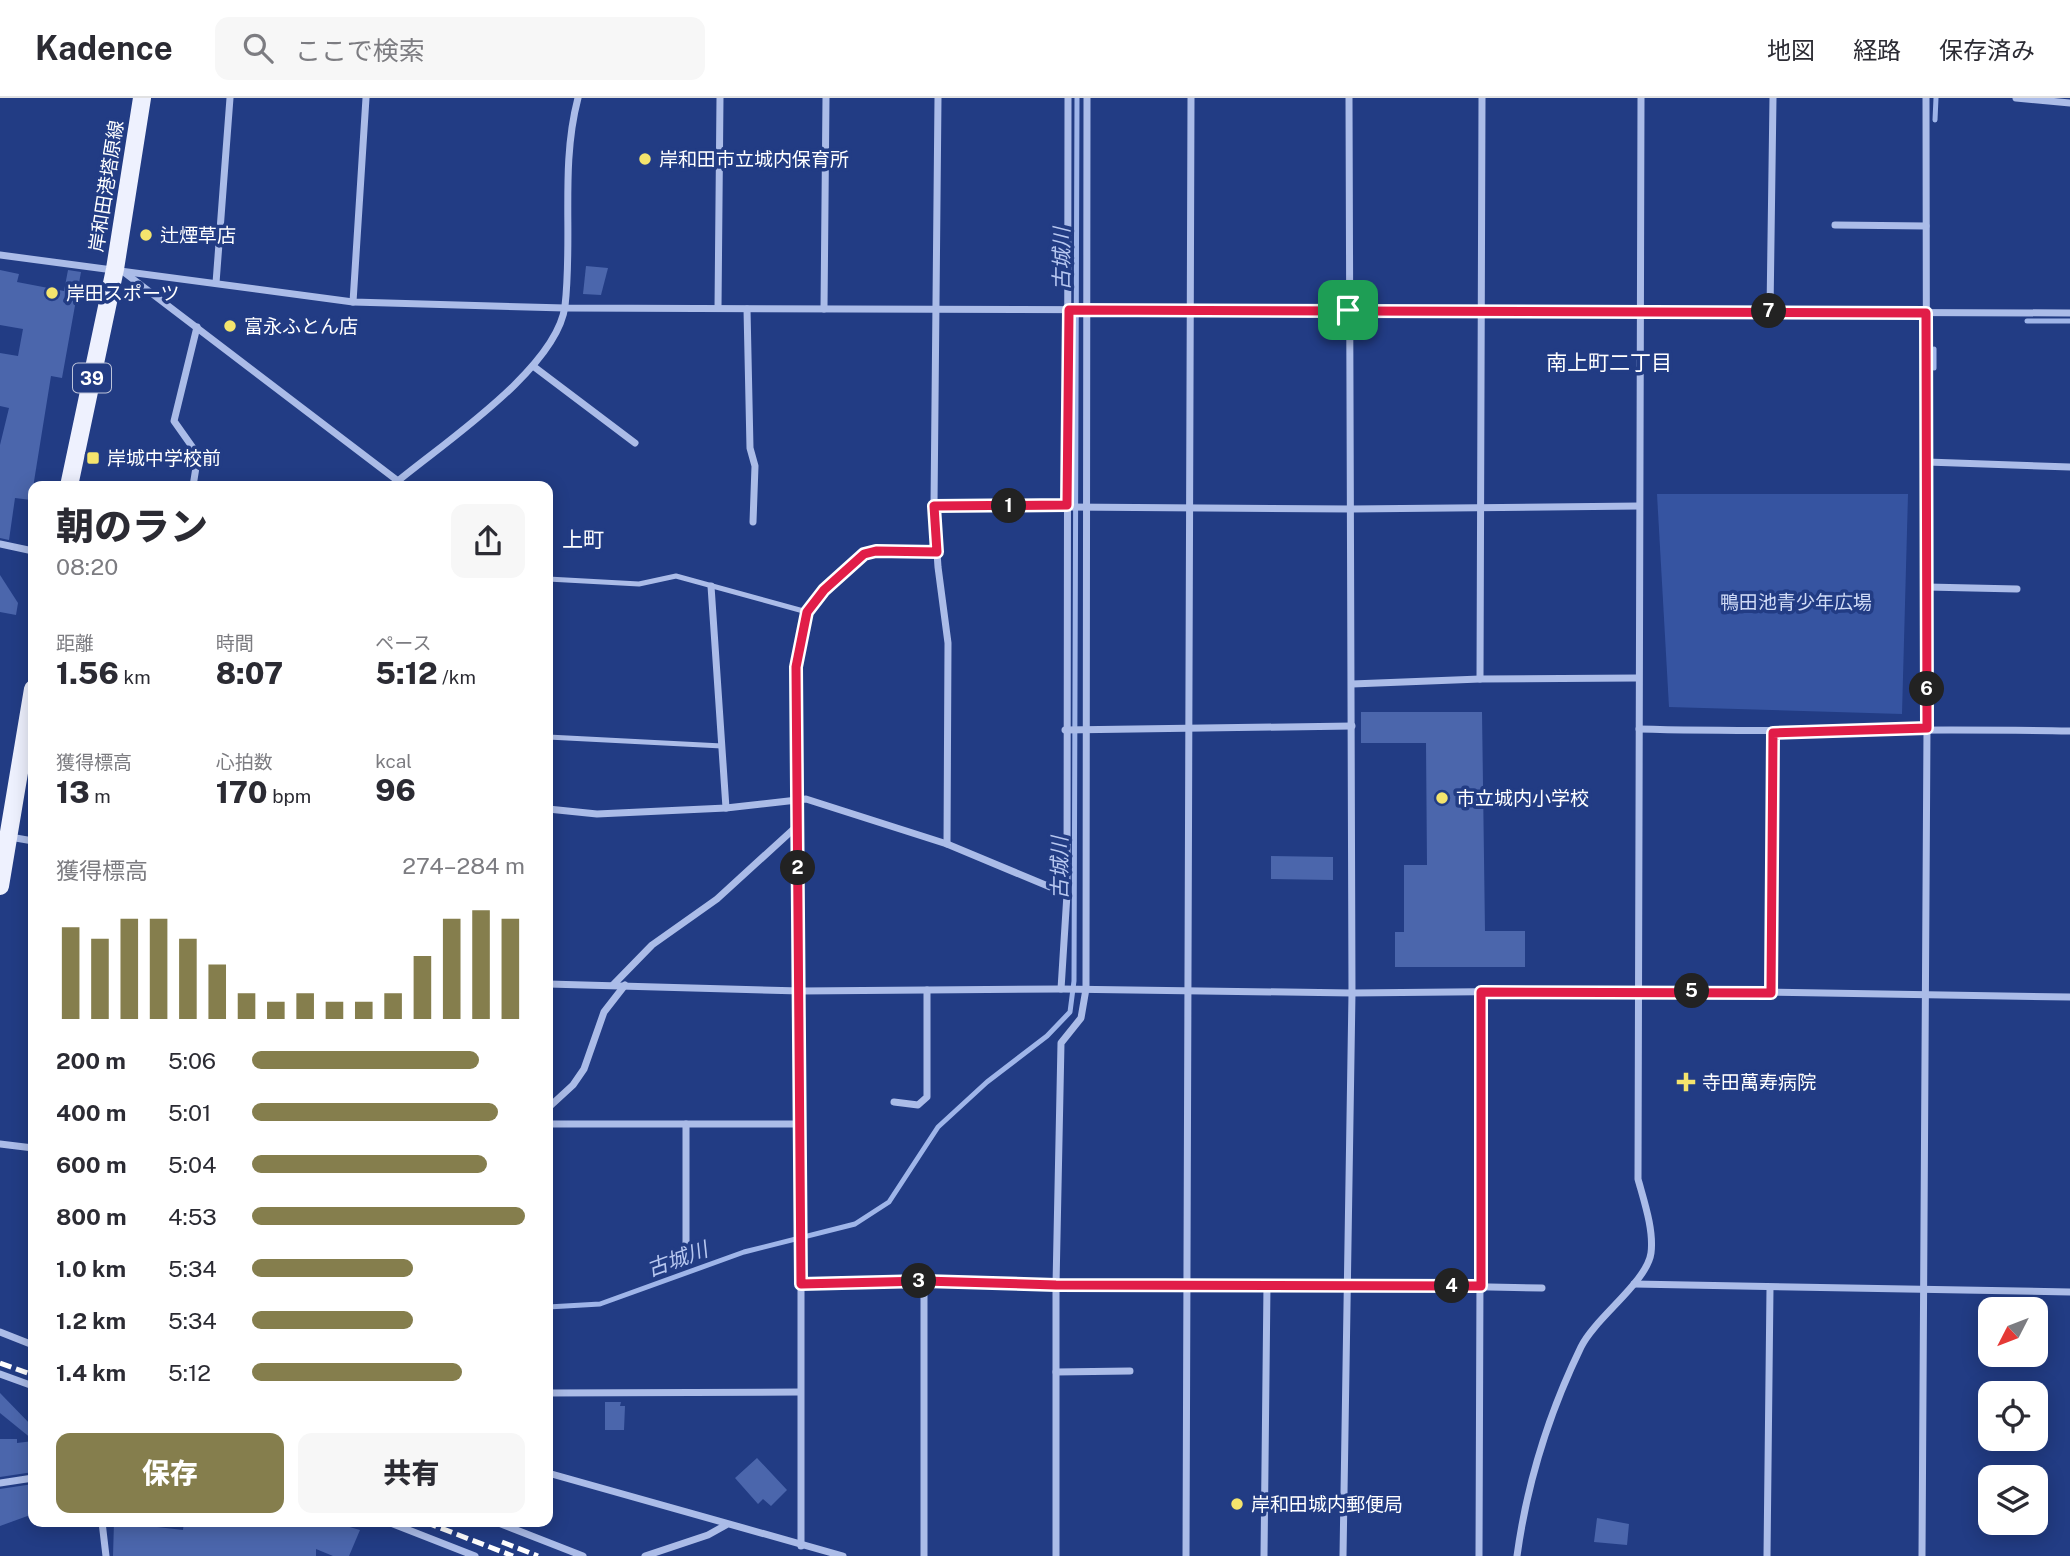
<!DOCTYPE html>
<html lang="ja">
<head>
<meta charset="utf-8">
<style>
  :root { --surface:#fff; --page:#f7f7f7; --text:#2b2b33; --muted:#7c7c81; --line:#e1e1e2; --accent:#857e4d }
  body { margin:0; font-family:"Public Sans","Noto Sans JP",sans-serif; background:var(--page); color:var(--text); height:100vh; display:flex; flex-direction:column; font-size:26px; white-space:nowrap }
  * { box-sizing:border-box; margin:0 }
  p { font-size:23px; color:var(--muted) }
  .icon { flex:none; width:38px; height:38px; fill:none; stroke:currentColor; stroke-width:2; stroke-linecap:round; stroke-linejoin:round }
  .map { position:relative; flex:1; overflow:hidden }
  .drawer { position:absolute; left:28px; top:383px; width:525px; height:1046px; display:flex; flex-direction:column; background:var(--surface); border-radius:14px; box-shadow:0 4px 18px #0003 }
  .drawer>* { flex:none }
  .needle { width:46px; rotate:228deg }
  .controls { position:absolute; left:1978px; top:1199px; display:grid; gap:14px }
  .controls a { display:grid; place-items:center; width:70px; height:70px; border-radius:14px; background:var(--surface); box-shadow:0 4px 18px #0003; font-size:35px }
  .pin { position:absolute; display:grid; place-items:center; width:60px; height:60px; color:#fff; margin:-30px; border-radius:14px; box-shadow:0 4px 10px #0006 }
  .km { position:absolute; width:35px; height:35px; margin:-18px; border-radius:50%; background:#222; color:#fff; font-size:19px; line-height:35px; text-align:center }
  .round { display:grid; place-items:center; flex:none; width:74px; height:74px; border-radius:14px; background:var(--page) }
  .head { display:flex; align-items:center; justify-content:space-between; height:119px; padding:0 28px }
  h1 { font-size:38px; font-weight:800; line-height:52px }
  .metrics { display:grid; grid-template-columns:repeat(3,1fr); gap:10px; height:119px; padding:7px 28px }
  .metrics div { display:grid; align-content:center }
  .metrics b { font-size:30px; font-weight:800 }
  .metrics small { font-size:19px; font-weight:400 }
  .metrics p { font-size:19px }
  .chart { height:196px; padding:14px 28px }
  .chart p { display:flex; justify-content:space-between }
  .chart svg { width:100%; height:126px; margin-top:7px; stroke:var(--accent); stroke-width:6 }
  .primary-button { display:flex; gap:14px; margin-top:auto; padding:14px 28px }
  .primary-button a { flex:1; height:80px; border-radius:14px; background:var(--accent); color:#fff; font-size:28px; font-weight:800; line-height:80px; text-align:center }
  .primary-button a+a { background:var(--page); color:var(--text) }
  ul { padding:0 28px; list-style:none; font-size:23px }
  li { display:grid; grid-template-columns:112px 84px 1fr; align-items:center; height:52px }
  li i { height:18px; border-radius:9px; background:var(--accent) }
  header { display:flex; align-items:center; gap:42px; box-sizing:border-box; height:98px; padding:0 35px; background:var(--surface); border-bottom:2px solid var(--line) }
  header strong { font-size:33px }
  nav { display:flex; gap:38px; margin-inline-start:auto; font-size:24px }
  .search { width:490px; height:63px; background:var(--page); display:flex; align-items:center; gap:18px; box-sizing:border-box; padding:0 24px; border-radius:14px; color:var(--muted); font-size:26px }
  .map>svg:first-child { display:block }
  .green { fill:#3654a1 }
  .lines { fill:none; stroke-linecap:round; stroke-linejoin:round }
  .stream { stroke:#9fb5e9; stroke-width:5 }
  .building { fill:#4b66ac }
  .lane { stroke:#abbce8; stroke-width:5 }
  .street { stroke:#abbce8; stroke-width:7 }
  .primary { stroke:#eef1fe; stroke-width:18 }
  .rail { stroke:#fff; stroke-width:5; stroke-dasharray:12 5; stroke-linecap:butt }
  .route-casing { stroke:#fff; stroke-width:14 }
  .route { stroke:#e11d48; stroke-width:9 }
  .poi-dot { fill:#f4e46d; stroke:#223c84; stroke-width:2.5 }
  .labels { text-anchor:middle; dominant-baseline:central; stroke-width:7; stroke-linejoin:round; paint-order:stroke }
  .shield { fill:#223c84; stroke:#bdc4da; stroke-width:2 }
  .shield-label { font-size:18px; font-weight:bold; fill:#fff }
  .poi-label { font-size:19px; fill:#fff; stroke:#223c84; text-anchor:start }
  .street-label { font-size:19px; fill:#fff; stroke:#223c84 }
  .park-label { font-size:19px; fill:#cfdaf6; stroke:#223c84 }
  .water-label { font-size:21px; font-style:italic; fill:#b7c7f0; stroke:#223c84 }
  .neighbourhood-label { font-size:21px; fill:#fff; stroke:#223c84 }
</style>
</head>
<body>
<header>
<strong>Kadence</strong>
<div class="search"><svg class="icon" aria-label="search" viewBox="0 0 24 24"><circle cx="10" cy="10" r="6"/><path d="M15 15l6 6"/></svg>ここで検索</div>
<nav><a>地図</a><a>経路</a><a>保存済み</a></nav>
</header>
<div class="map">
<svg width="2070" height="1458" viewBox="0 0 2070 1458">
  <rect width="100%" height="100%" fill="#223c84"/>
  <path class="green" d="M 1657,396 L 1908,396 L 1902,616 L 1669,609 Z"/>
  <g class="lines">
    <g class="stream">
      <path d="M 1935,22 L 1936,0"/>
      <path d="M 2027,223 L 2070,223"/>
      <path d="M 1934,270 L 1934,251"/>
      <path d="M 548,1209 L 600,1206 L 744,1154 L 855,1126 L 889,1104 L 938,1029 L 987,984 L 1047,938 L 1070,914 L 1074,883 L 1077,0"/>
    </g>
  </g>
  <g class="building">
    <path d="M 586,168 L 608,170 L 601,197 L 583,196 Z"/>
    <path d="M 0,172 L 19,176 L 17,184 L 64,193 L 68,172 L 81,174 L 62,280 L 51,278 L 31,402 L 15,400 L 9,442 L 0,440 L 0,347 L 9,310 L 0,308 L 0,255 L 18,258 L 23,231 L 0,227 Z"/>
    <path d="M 0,477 L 18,505 L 16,517 L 0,514 Z"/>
    <path d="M 1361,614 L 1482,614 L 1485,833 L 1525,833 L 1525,869 L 1395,869 L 1395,834 L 1404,834 L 1404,767 L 1427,767 L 1426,645 L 1361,645 Z"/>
    <path d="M 1271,758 L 1333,759 L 1333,782 L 1271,781 Z"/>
    <path d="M 0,1295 L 33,1329 L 32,1341 L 0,1315 Z"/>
    <path d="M 605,1304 L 621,1304 L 620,1308 L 625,1308 L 624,1332 L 605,1332 Z"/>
    <path d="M 0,1341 L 17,1341 L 17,1345 L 33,1343 L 33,1374 L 0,1379 Z"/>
    <path d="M 757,1360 L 787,1392 L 771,1408 L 763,1401 L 758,1406 L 735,1380 Z"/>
    <path d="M 33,1386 L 33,1416 L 0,1428 L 0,1391 Z"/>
    <path d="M 1597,1420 L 1629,1426 L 1627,1447 L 1594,1444 Z"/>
    <path d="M 114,1424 L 183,1432 L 184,1424 L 332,1424 L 360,1432 L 349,1458 L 333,1458 L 316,1451 L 316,1458 L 113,1458 Z"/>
  </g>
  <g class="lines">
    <g class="lane">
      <path d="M 548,481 L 639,486 L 676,478 L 807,514"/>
      <path d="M 548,639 L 722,648"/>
    </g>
    <g class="street">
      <path d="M 938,0 L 934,408 L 938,469 L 948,545 L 947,746"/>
      <path d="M 2016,0 L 2070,5"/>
      <path d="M 1835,127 L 1926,128"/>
      <path d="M 0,157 L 353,204 L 565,210 L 2070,215"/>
      <path d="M 125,175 L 398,383"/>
      <path d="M 216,185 L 230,0"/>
      <path d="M 353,204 L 366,0"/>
      <path d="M 718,210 L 720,0"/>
      <path d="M 747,211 L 750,350 L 755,368 L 753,424"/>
      <path d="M 824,211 L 826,0"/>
      <path d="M 1770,213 L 1773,0"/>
      <path d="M 533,268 L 635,345"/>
      <path d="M 1927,364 L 2070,369"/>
      <path d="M 193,388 L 198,357 L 174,323 L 197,229"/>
      <path d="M 396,388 L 398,383 C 445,344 557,270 565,208 C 573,139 560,68 578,0"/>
      <path d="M 934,408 L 1067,407"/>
      <path d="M 1067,409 L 1352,411 L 1639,408"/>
      <path d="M 0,446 L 33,453"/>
      <path d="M 711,488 L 726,710"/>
      <path d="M 1927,489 L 2017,491"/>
      <path d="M 1480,581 L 1482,0"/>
      <path d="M 1352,586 L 1480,581 L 1637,580"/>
      <path d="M 1639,631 C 1783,635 1926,630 2070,633"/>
      <path d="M 1065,632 L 1352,628"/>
      <path d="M 548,711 L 597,716 L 726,710 L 806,701 L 947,746 L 1067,796"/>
      <path d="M 10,739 L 33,743"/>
      <path d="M 548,886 L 801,893 L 1061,891 L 1352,895 L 1639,892 L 2070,899"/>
      <path d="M 613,887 L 652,847 L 717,801 L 797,728"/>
      <path d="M 1061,891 L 1067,796 L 1068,0"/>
      <path d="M 1771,895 L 1773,635"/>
      <path d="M 894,1004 L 918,1007 L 927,999 L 927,892"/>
      <path d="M 548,1010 L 573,987 L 584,971 L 604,914 L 625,887"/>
      <path d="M 548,1026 L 801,1026"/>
      <path d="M 0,1046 L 33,1050"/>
      <path d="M 686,1147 L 686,1026"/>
      <path d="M 801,1186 L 924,1183 L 1056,1187 L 1346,1186 L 1542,1190"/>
      <path d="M 1634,1186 L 2070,1194"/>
      <path d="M 0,1234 L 33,1247"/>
      <path d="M 1056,1274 L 1130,1273"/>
      <path d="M 0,1276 L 33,1288"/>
      <path d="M 548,1295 L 800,1294"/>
      <path d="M 548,1375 L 843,1458"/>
      <path d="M 0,1385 L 33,1380"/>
      <path d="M 102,1424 L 106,1458"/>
      <path d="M 388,1424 L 475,1458"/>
      <path d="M 496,1424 L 583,1458"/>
      <path d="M 801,1448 L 801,893 L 796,569 L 807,514 L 824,492 L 864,456 L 876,453 L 937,455"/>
      <path d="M 645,1458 L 708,1437 L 726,1427"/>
      <path d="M 924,1458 L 924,1183"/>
      <path d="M 1056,1458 L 1056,1187 L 1061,945 L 1081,920 L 1086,891 L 1087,0"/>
      <path d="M 1186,1458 L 1191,0"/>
      <path d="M 1264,1458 L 1267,1186"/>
      <path d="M 1343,1458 L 1352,895 L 1349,0"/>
      <path d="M 1479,1458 L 1481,894"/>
      <path d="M 1517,1458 C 1527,1385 1549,1315 1581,1249 C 1595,1220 1647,1184 1651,1155 C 1654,1132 1644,1103 1638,1081 L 1641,0"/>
      <path d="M 1767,1458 L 1770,1190"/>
      <path d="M 1922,1458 L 1927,630 L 1926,0"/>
    </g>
    <g class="primary">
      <path d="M 69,388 L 115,171 L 142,0"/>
      <path d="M 0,788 L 33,591"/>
    </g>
    <g class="rail">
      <path d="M 0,1265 L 33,1277"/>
      <path d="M 425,1424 L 513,1458"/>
      <path d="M 502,1444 L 538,1458"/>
    </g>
  </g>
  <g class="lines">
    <defs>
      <path id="route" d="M 1069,212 L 1926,215 L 1927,630 L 1773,635 L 1771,895 L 1481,894 L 1481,1188 L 1056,1187 L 924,1183 L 801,1186 L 796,569 L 807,514 L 824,492 L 864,456 L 876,453 L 937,454 L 934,408 L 1067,407 Z"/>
    </defs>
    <use href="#route" class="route-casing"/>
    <use href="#route" class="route"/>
  </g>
  <g class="poi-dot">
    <circle cx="645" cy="61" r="7"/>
    <circle cx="146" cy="137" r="7"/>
    <circle cx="52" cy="195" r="7"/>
    <circle cx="230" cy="228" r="7"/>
    <rect x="86" y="353" width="14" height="14" rx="3.5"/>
    <circle cx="1442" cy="700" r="7"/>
    <path d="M1682.5 973.5h7v7h7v7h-7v7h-7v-7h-7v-7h7z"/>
    <circle cx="1237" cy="1406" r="7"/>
  </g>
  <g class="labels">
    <rect class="shield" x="73" y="265.5" width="38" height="29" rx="5"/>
    <g class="shield-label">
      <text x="92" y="280">39</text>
    </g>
    <g class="poi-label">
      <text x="659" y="61">岸和田市立城内保育所</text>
      <text x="160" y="137">辻煙草店</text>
      <text x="66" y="195">岸田スポーツ</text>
      <text x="244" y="228">富永ふとん店</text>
      <text x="107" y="360">岸城中学校前</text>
      <text x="1456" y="700">市立城内小学校</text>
      <text x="1702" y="984">寺田萬寿病院</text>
      <text x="1251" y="1406">岸和田城内郵便局</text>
    </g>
    <g class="street-label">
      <text transform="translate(106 88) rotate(-81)">岸和田港塔原線</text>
    </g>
    <g class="park-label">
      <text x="1796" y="504">鴨田池青少年広場</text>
    </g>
    <g class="water-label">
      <text transform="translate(1061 161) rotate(-90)">古城川</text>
      <text transform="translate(1059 770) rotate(-90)">古城川</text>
      <text transform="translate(677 1161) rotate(-20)">古城川</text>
    </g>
    <g class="neighbourhood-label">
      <text x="1609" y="264">南上町二丁目</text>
      <text x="583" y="441">上町</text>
    </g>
  </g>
</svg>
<div class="controls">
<a><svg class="needle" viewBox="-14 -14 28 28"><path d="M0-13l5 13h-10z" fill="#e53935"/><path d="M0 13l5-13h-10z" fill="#7c7c81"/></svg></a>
<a><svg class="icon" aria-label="locate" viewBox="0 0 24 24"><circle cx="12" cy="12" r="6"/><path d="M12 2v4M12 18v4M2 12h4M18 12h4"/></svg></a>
<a><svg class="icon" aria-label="layers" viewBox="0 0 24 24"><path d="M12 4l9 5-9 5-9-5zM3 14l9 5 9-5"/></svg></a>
</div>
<div class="pin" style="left:1348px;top:212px;background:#1e9e55"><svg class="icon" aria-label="arrive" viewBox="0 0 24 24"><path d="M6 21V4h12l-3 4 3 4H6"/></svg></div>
<b class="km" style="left:1009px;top:408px">1</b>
<b class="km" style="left:798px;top:770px">2</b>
<b class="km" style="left:919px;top:1183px">3</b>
<b class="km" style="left:1452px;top:1188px">4</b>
<b class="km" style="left:1692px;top:893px">5</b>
<b class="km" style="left:1927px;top:591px">6</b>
<b class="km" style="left:1769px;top:213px">7</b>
<section class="drawer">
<div class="head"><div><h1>朝のラン</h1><p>08:20</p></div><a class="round"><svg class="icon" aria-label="share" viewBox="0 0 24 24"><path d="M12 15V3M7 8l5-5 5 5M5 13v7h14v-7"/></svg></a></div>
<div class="metrics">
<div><p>距離</p><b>1.56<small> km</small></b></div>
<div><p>時間</p><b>8:07</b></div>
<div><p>ペース</p><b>5:12<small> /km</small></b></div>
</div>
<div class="metrics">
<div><p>獲得標高</p><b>13<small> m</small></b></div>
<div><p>心拍数</p><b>170<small> bpm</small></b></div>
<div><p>kcal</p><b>96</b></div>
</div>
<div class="chart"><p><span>獲得標高</span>274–284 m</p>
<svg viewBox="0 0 160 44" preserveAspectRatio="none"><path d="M5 44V12M15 44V16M25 44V9M35 44V9M45 44V16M55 44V25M65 44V35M75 44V38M85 44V35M95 44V38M105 44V38M115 44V35M125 44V22M135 44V9M145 44V6M155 44V9"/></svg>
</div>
<ul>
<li><b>200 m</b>5:06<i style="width:83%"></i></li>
<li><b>400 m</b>5:01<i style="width:90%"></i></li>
<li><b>600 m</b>5:04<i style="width:86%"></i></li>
<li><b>800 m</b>4:53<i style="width:100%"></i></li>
<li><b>1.0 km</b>5:34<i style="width:59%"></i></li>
<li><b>1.2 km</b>5:34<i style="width:59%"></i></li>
<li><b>1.4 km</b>5:12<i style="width:77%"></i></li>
</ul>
<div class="primary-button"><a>保存</a><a>共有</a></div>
</section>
</div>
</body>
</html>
